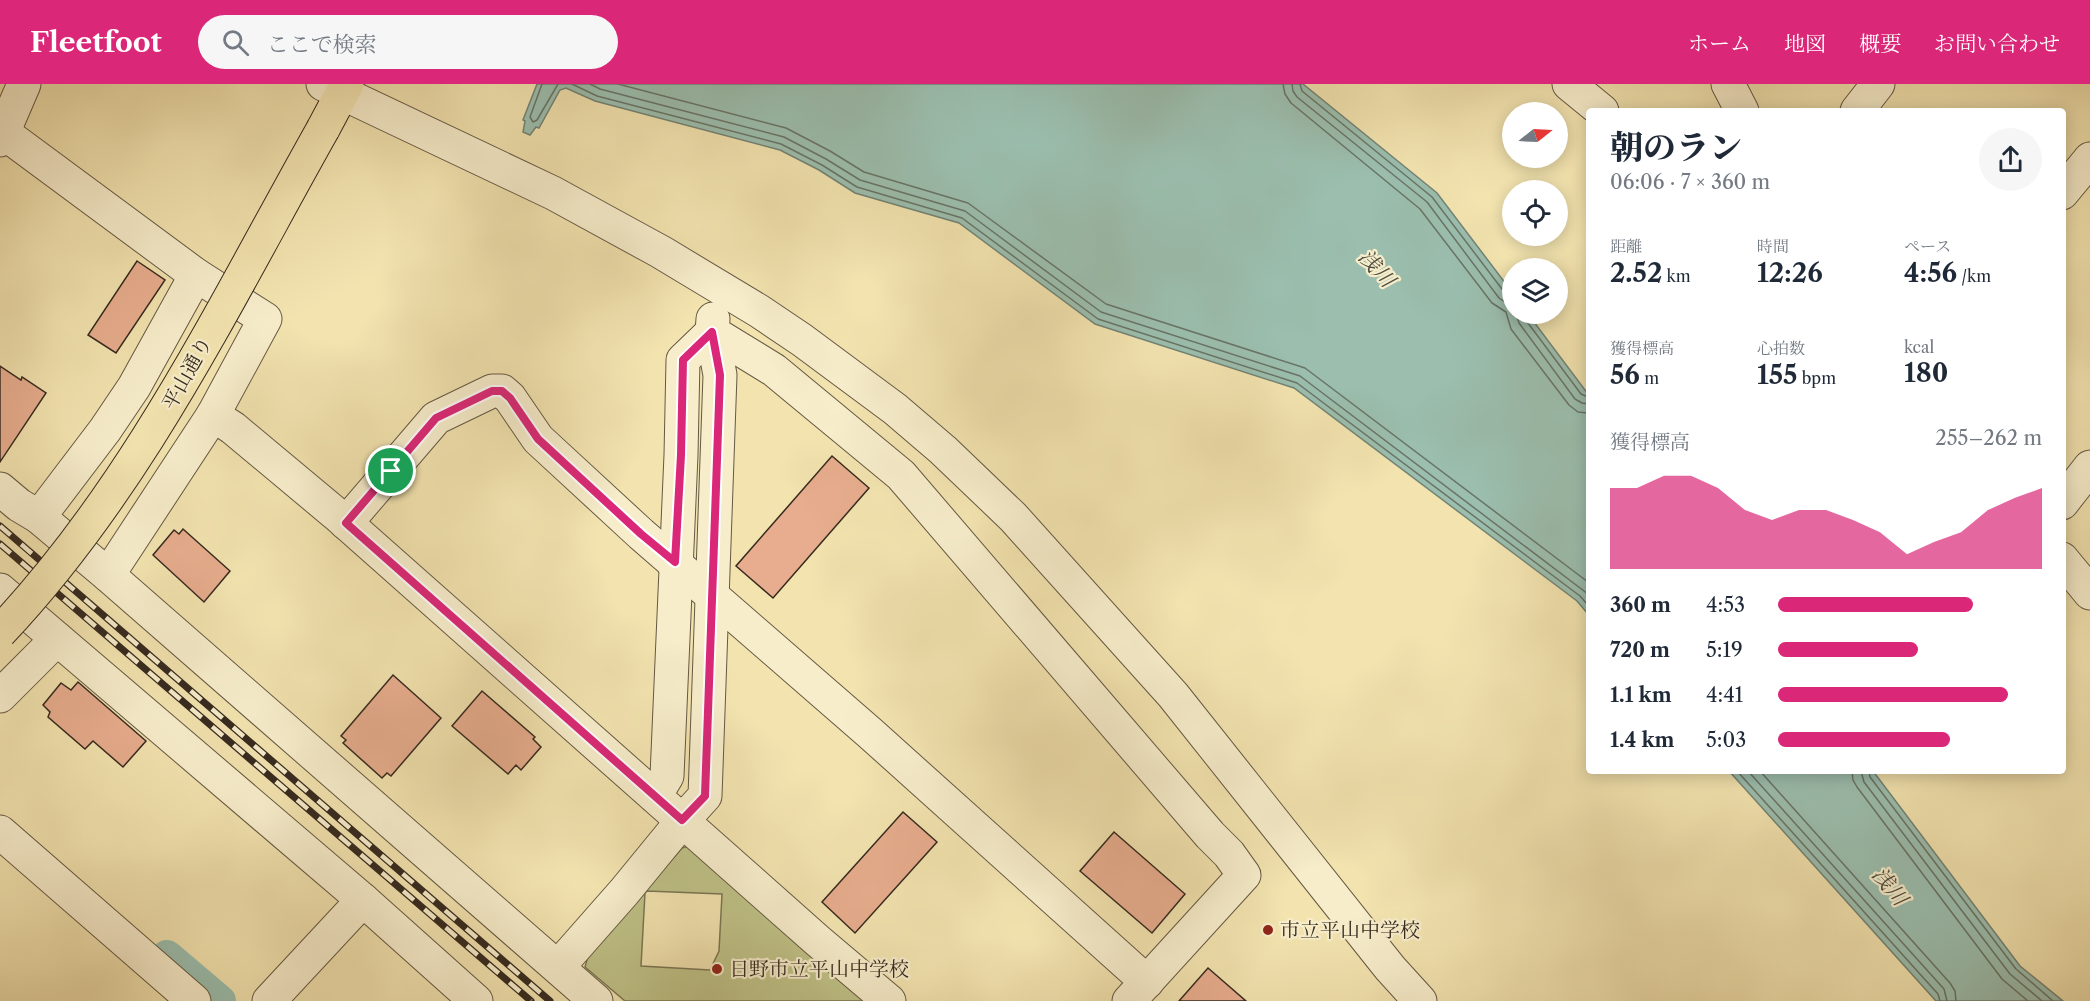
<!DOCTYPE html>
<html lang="ja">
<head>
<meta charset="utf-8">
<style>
  :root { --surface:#fff; --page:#f6f6f7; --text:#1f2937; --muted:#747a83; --accent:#db2777 }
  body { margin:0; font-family:"Libre Caslon Text","Noto Serif JP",serif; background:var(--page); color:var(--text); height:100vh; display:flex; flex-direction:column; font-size:22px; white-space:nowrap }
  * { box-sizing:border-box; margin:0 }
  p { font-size:20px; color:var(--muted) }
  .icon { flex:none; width:33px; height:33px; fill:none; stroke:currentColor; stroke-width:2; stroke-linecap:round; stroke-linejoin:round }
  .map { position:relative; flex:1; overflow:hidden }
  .side { position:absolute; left:1586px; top:24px; width:480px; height:666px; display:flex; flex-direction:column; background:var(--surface); border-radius:6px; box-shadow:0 3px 15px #0003 }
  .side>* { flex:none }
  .needle { width:39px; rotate:72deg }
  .buttons { position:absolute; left:1502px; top:18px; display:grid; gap:12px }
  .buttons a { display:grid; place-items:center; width:66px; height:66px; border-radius:50%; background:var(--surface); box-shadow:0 3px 15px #0003; font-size:30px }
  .pin { position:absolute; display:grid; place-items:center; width:51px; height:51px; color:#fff; margin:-26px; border:3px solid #fff; border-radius:50%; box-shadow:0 2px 6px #0007 }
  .round { display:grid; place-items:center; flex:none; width:63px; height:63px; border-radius:32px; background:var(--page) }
  .headline { display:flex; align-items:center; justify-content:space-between; height:102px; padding:0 24px }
  h1 { font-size:33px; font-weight:800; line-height:45px }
  .stats { display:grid; grid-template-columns:repeat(3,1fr); gap:9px; height:102px; padding:6px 24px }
  .stats div { display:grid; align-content:center }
  .stats b { font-size:26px; font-weight:800 }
  .stats small { font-size:16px; font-weight:400 }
  .stats p { font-size:16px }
  .chart { height:168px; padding:12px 24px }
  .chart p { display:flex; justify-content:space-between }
  .chart svg { width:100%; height:108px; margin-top:6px; fill:var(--accent); opacity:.7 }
  ul { padding:0 24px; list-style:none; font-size:20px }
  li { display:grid; grid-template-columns:96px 72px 1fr; align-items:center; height:45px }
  li i { height:15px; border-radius:8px; background:var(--accent) }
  header { display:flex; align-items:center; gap:36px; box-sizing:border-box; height:84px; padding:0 30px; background:var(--accent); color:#fff }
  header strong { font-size:28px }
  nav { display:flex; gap:33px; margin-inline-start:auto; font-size:21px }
  .search { width:420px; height:54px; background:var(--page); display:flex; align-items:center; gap:15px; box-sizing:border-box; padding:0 21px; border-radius:33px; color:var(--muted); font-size:22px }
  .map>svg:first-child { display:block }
  .green { fill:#bfc287; stroke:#7a7653; stroke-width:1.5; fill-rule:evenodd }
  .water { fill:#9bbeae; stroke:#738375; stroke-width:1.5 }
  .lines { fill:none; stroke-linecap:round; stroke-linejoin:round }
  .shore { stroke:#687466; stroke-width:1.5 }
  .canal { stroke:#9bbeae; stroke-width:32 }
  .building { fill:#e7ad8e; stroke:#362a1f; stroke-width:1.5 }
  .minor-casing { stroke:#655843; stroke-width:35 }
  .major-casing { stroke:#362a1f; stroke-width:35 }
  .minor { stroke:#f7edcb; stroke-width:33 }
  .major { stroke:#f2e3af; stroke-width:33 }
  .rail-casing { stroke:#362a1f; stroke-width:7 }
  .rail { stroke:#f7edcb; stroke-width:4.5; stroke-dasharray:14; stroke-linecap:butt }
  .major-bridge-casing { stroke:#362a1f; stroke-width:35; stroke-linecap:butt }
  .major-bridge { stroke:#f2e3af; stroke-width:33 }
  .route-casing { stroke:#fff; stroke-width:12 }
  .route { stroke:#db2777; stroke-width:8 }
  .poi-dot { fill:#8f2418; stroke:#f7edcb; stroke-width:2 }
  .labels { text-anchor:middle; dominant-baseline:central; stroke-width:4.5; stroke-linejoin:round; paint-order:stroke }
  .street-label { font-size:20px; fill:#362a1f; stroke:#f7edcb }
  .poi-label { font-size:20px; fill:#362a1f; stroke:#f7edcb; text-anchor:start }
  .water-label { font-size:21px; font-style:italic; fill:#4f4f43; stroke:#f7edcb }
</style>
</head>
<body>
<header>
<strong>Fleetfoot</strong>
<div class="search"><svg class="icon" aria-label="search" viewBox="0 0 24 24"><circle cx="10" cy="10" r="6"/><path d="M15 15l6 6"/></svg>ここで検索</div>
<nav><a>ホーム</a><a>地図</a><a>概要</a><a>お問い合わせ</a></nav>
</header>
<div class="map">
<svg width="2090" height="917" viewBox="0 0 2090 917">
  <rect width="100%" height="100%" fill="#f2e3af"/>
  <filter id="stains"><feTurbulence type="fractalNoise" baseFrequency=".00333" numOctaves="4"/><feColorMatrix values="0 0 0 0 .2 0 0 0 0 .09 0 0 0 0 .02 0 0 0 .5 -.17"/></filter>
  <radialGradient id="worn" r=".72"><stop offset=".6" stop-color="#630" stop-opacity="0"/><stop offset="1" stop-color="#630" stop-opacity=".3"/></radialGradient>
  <path class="green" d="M 689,762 L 869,917 L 625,917 L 585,883 L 588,872 L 682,764 ZM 647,807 L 722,810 L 719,867 L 710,886 L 641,882 L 645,809 Z"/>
  <g class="water">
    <path d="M 537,0 L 1303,0 L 1437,109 L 1512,208 L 1512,230 L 1528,230 L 1588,310 L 1588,530 L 1577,517 L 1294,304 L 1095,240 L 959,139 L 855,109 L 819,86 L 780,66 L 595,17 L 566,4 L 560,6 L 539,44 L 536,43 L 530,51 L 523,48 L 525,37 L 523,36 Z"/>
    <path d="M 1729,687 L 1873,687 L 2020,882 L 2063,917 L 1936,917 Z"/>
  </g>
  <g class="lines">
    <g class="shore">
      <path d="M 542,0 L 530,33 L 533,38 L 537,36 L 558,0"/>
      <path d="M 572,0 L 597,12 L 781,60 L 822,81 L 857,103 L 962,134 L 1098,235 L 1297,299 L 1580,512 L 1588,521"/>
      <path d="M 590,0 L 600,5 L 784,53 L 826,75 L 860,96 L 965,127 L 1101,228 L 1300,292 L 1588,510"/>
      <path d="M 618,0 L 786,44 L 830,67 L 864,88 L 968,119 L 1106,220 L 1305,284 L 1588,498"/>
      <path d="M 1283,0 L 1285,10 L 1291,19 L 1420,125 L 1492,219 L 1506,228 L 1511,245 L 1569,321 L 1578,328 L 1588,329"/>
      <path d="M 1292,0 L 1293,7 L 1297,13 L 1427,118 L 1499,214 L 1505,218 L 1512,219"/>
      <path d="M 1300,0 L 1302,7 L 1432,113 L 1505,209 L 1512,211"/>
      <path d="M 1516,230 L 1519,239 L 1575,315 L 1582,319 L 1588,320"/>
      <path d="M 1524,230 L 1525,235 L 1581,310 L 1588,313"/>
      <path d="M 1737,687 L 1938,910 L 1940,917"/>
      <path d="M 1748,687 L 1944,905 L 1947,917"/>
      <path d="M 1760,687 L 1950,899 L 1955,907 L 1956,917"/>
      <path d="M 1852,687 L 1853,696 L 1857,703 L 2002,895 L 2028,917"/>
      <path d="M 1861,687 L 1864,698 L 2010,890 L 2042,917"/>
      <path d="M 1869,687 L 1870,693 L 2016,885 L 2053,917"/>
    </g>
    <path class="canal" d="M 167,872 L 220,917"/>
  </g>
  <g class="building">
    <path d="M 137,177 L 165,196 L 116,269 L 88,251 Z"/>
    <path d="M 0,282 L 21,296 L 22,293 L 46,309 L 0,378 Z"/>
    <path d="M 832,372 L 869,404 L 773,514 L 736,482 Z"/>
    <path d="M 183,445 L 230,487 L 204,518 L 153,471 L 174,446 L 179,450 Z"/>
    <path d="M 393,591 L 441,634 L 391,692 L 387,689 L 382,694 L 343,659 L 346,656 L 341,652 Z"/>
    <path d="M 78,598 L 146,657 L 123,683 L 93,657 L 85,665 L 48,633 L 50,628 L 43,621 L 61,599 L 71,606 Z"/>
    <path d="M 482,607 L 535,653 L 533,655 L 541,663 L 521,686 L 516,681 L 508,690 L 452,642 Z"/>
    <path d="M 903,728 L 937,758 L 855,849 L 822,818 Z"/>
    <path d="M 1114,748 L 1185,810 L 1152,849 L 1080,787 Z"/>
    <path d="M 1208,884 L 1246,917 L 1179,917 Z"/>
  </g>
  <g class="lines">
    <defs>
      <g id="minor">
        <path d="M 323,0 L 553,109 L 661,168 L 759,227 L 802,256 L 895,325 L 943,366 L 1013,433 L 1173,611 L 1390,884 L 1420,917"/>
        <path d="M 1569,0 L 1602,27"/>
        <path d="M 1728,0 L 1742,27"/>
        <path d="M 1857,27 L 1878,0"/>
        <path d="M 4,49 L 196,191 L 265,235 L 213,331 L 108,491"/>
        <path d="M 0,56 L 24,0"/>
        <path d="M 2062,109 L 2090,75"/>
        <path d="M 712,248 L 774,286 L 901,391 L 1210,751 L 1229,770 L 1244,791 L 1129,917"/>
        <path d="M 213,331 L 233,344 L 336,430 L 818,857 L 889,917"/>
        <path d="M 0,405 L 19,421 L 39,433 L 108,491 L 596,917"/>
        <path d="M 2062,419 L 2090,383"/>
        <path d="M 39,433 L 105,346 L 134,303 L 196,191"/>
        <path d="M 346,439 L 436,334 L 492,307 L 502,307 L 510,314 L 538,355 L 641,450 L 870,649 L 1147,898"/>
        <path d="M 2062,475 L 2090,509"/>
        <path d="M 0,506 L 363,816 L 476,917"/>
        <path d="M 0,612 L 57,555"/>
        <path d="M 655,712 L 667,692 L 681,371 L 683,276 L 712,248"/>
        <path d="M 0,748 L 194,917"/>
        <path d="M 558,883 L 624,808 L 683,736 L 705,712 L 720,291 L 712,248 L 713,235"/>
        <path d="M 269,917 L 363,816"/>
      </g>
      <path id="major" d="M 323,45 L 347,0"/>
    </defs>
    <use href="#minor" class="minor-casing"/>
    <use href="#major" class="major-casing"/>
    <use href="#minor" class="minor"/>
    <use href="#major" class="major"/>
    <defs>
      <g id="rail">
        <path d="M 0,442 L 550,917"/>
        <path d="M 0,460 L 531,917"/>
      </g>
    </defs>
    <use href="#rail" class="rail-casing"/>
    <use href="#rail" class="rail"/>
    <defs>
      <path id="major-bridge" d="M 0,548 C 138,402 225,219 323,45"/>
    </defs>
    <use href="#major-bridge" class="major-bridge-casing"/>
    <use href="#major-bridge" class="major-bridge"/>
  </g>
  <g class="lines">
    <defs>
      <path id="route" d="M 712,248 L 720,291 L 705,712 L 682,736 L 346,439 L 436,334 L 492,307 L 502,307 L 510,314 L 538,355 L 641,450 L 675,478 L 681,371 L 683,276 Z"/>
    </defs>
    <use href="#route" class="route-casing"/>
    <use href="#route" class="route"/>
  </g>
  <g class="poi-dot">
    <circle cx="1268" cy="846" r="6"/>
    <circle cx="717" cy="885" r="6"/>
  </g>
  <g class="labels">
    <g class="street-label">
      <text transform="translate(187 289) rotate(-61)">平山通り</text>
    </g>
    <g class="poi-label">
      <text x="1280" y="846">市立平山中学校</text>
      <text x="729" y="885">日野市立平山中学校</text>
    </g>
    <g class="water-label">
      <text transform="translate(1377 184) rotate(48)">浅川</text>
      <text transform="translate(1890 802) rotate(51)">浅川</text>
    </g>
  </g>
  <rect width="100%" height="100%" filter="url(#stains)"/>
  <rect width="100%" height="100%" fill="url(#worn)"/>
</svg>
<div class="buttons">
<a><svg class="needle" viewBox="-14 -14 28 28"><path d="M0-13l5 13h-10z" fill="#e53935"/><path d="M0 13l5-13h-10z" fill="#747a83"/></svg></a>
<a><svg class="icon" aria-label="locate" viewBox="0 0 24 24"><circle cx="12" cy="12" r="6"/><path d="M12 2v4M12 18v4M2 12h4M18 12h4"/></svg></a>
<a><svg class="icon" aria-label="layers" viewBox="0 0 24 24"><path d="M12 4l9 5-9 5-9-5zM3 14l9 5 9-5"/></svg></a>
</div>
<div class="pin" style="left:391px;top:387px;background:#1e9e55"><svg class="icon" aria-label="arrive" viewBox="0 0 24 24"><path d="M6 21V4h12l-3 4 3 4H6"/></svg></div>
<section class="side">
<div class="headline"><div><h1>朝のラン</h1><p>06:06 · 7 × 360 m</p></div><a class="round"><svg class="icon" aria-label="share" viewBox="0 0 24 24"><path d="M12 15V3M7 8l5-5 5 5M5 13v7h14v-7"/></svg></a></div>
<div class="stats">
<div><p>距離</p><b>2.52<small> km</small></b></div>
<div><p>時間</p><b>12:26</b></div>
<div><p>ペース</p><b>4:56<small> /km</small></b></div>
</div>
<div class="stats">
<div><p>獲得標高</p><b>56<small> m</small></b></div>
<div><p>心拍数</p><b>155<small> bpm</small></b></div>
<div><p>kcal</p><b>180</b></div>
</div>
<div class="chart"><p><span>獲得標高</span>255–262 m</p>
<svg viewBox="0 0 160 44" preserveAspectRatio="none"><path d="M0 44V11L10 11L20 6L30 6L40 11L50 20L60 24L70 20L80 20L90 24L100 29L110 38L120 33L130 29L140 20L150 15L160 11V44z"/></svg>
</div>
<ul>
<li><b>360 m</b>4:53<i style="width:74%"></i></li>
<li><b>720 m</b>5:19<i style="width:53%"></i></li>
<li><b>1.1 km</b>4:41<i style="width:87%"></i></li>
<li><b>1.4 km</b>5:03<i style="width:65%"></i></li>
</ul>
</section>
</div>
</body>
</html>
